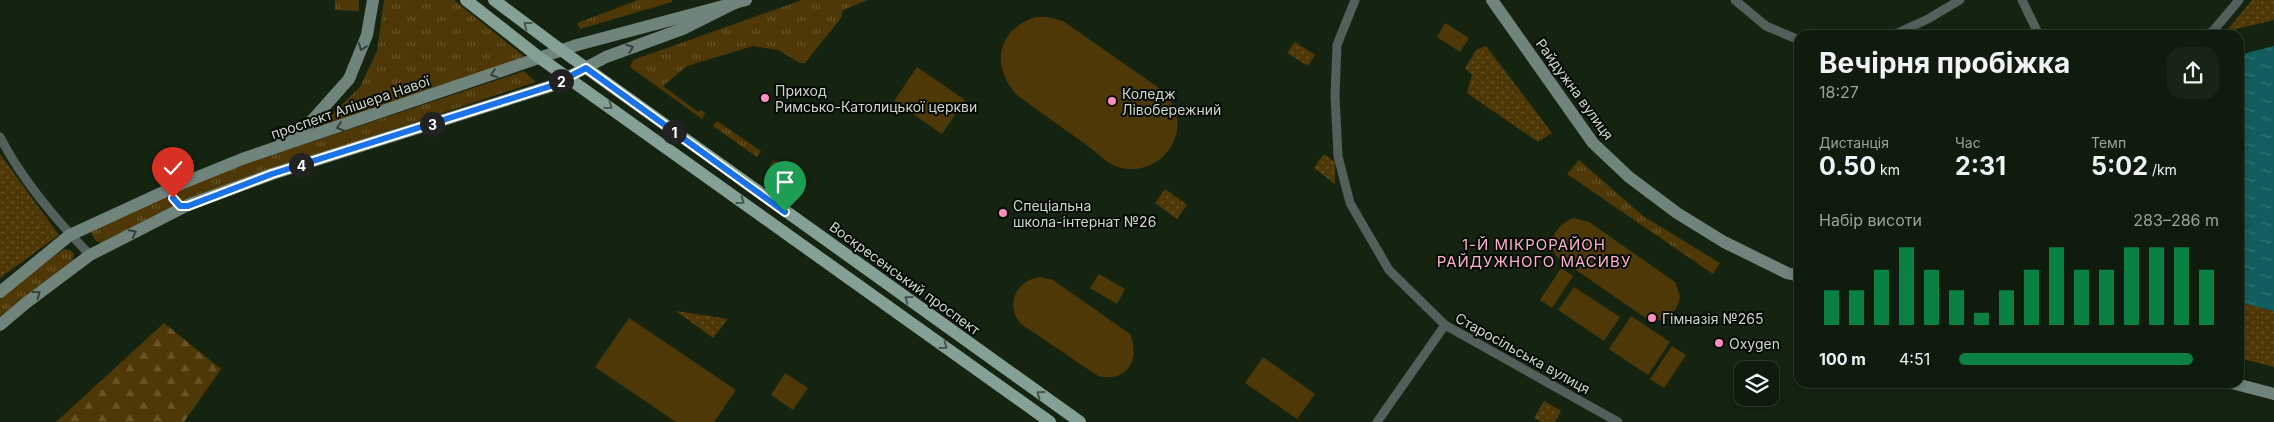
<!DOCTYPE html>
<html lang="uk">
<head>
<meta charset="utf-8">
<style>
  :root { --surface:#0f1b0d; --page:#182416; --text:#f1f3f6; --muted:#9ba19d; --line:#2f392e; --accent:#0b8043 }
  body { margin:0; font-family:Inter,sans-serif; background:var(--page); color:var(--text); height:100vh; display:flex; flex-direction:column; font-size:19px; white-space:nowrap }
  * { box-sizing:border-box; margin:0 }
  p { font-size:16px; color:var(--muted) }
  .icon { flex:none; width:28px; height:28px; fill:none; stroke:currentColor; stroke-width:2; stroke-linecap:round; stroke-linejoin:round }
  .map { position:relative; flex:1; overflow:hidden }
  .panel { position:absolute; left:1794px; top:30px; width:450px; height:358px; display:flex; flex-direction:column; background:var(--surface); border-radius:15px; box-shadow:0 2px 8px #0003,0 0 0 1px var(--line) }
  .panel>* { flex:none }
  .fabs { position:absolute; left:1734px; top:361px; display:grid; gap:10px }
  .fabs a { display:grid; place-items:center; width:45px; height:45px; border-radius:10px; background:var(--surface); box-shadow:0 2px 8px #0003,0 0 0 1px var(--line); font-size:25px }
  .pin { position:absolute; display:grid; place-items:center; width:42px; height:42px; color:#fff; margin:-51px -21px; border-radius:50% 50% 50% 0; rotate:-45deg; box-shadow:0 0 5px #0007 }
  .pin .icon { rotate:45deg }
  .km { position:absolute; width:25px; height:25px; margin:-12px; border-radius:50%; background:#222; color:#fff; font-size:14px; line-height:25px; text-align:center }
  .round { display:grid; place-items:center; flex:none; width:52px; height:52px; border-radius:15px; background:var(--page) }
  .overview { display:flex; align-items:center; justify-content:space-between; height:85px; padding:0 25px }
  h1 { font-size:28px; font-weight:700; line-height:38px }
  .stats { display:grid; grid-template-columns:repeat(3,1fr); gap:8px; height:85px; padding:5px 25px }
  .stats div { display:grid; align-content:center }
  .stats b { font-size:25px; font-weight:700 }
  .stats small { font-size:14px; font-weight:400 }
  .stats p { font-size:14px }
  .chart { height:140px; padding:10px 25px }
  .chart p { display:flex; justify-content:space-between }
  .chart svg { width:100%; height:90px; margin-top:5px; stroke:var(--accent); stroke-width:6 }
  ul { padding:0 25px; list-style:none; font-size:16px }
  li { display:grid; grid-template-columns:80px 60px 1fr; align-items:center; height:38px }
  li i { height:12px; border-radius:6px; background:var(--accent) }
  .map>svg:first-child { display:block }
  .grass { fill:url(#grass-tufts) }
  .forest { fill:url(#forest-firs) }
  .park { fill:url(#park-dots) }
  .pitch { fill:#4f3807 }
  .water { fill:url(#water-ripples) }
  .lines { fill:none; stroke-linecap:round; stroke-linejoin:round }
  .street { stroke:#525f5a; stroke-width:9 }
  .secondary { stroke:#6f847b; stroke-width:12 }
  .primary { stroke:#85a095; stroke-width:12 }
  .oneway { stroke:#45564c }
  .oneway2 { stroke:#35413a }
  .route-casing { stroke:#fff; stroke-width:10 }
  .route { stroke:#1a73e8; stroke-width:6 }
  .poi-dot { fill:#fd8ebf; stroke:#050b04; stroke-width:2 }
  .labels { text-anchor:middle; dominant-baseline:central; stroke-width:4; stroke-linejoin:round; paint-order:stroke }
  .street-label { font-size:14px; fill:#ccd6ca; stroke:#050b04 }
  .poi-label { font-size:14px; fill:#ccd6ca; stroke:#050b04; text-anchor:start }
  .neighbourhood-label { font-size:15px; letter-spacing:1px; fill:#feafcf; stroke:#050b04 }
</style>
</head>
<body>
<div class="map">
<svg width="2274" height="422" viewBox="0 0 2274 422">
  <defs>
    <pattern id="grass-tufts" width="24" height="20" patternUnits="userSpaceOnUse" patternTransform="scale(1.25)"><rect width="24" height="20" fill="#4f3807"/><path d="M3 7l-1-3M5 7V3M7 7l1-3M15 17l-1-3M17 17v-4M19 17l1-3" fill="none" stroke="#67542a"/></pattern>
    <pattern id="forest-firs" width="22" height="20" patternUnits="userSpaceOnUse" patternTransform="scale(1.25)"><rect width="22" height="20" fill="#4f3807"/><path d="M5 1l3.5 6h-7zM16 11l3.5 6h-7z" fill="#67542a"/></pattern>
    <pattern id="park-dots" width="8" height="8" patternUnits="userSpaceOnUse" patternTransform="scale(1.25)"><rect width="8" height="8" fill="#4f3807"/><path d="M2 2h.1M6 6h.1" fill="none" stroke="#67542a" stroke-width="1.8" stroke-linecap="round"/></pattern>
    <pattern id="water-ripples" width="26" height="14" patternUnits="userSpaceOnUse" patternTransform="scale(1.25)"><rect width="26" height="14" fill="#115e60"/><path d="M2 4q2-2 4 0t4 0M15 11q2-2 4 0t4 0" fill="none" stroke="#327475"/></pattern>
  </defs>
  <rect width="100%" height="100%" fill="#142411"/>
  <g class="grass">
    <path d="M 335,0 L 359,0 L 359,11 L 335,10 Z"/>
    <path d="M 384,0 L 454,0 L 525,57 L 318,128 L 360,87 L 377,51 Z"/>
    <path d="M 638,0 L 672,0 L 672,2 L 580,29 L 577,23 Z"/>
    <path d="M 802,0 L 867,0 L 843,10 L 841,18 L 805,63 L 800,63 L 778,50 L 753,46 L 687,66 L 663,86 L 698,112 L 701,110 L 705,113 L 702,119 L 630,67 L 633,60 Z"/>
    <path d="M 524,71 L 536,82 L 373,136 L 101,243 L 96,241 L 91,233 L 95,228 L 195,181 Z"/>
    <path d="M 717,121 L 761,151 L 757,157 L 713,126 Z"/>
    <path d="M 774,160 L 807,181 L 805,188 L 800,187 L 769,166 Z"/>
    <path d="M 1579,160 L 1643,216 L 1720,263 L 1713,274 L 1567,174 Z"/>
    <path d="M 64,249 L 70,250 L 74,254 L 73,260 L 0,317 L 0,299 L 23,278 Z"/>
  </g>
  <path class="forest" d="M 164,323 L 221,369 L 184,422 L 56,422 Z"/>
  <g class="park">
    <path d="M 2252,0 L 2274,0 L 2274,20 L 2236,29 L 2237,35 L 2219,35 L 2225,33 Z"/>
    <path d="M 1295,42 L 1315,55 L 1308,66 L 1287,53 Z"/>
    <path d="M 1486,46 L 1552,133 L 1538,142 L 1467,93 L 1472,75 L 1465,68 L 1476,50 Z"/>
    <path d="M 0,154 L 59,235 L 0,278 Z"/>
    <path d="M 1324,154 L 1335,162 L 1335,184 L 1314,168 Z"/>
    <path d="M 1165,189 L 1187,205 L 1177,219 L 1155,203 Z"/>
    <path d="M 2239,302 L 2274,311 L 2274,367 L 2239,358 Z"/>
    <path d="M 676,311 L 728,319 L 713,338 Z"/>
    <path d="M 1544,401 L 1561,411 L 1555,422 L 1542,422 L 1534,418 Z"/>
  </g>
  <g class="pitch">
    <path d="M 1036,17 L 1047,17 L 1063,21 L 1159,88 C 1173,101 1181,116 1176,135 C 1169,161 1140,176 1115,166 C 1106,162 1096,152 1088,146 C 1064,129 1040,112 1017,95 C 990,66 997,29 1036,17 Z"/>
    <path d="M 1445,23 L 1469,38 L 1460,52 L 1437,37 Z"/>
    <path d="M 917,67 L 965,100 L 942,134 L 894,101 Z"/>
    <path d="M 1574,218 L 1589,222 L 1675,282 L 1680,296 C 1678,313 1664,325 1647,319 L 1557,257 C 1545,241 1557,224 1574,218 Z"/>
    <path d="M 1561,268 L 1573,276 L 1552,308 L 1540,300 Z"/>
    <path d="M 1099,274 L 1125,289 L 1117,304 L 1090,288 Z"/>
    <path d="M 1039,277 L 1053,280 L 1130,334 C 1141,359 1127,383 1098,376 L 1021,324 C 1005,306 1015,281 1039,277 Z"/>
    <path d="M 1574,287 L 1620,317 L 1604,341 L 1558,310 Z"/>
    <path d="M 1631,316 L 1670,342 L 1648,375 L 1609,349 Z"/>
    <path d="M 629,318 L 736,390 L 714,422 L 676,422 L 595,367 Z"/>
    <path d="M 1672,346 L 1686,355 L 1664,388 L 1650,379 Z"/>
    <path d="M 1263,357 L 1315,394 L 1297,419 L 1245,383 Z"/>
    <path d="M 785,373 L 808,388 L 793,410 L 771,395 Z"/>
  </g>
  <path class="water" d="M 2274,46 L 2274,311 L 2239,302 L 2239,55 Z"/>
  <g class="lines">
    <g class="street">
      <path d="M 1355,0 L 1337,45 L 1335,95 L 1338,156 L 1350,203 L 1389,270 L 1445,325 L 1618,422"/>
      <path d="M 1735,0 L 1766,26 L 1799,40"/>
      <path d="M 2022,0 L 2039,35"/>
      <path d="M 1893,35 L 1928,19 L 1960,0"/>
      <path d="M 2206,35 L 2213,31 L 2239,0"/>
      <path d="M 0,137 C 22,180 56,220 90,255"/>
      <path d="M 1377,422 L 1445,325"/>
    </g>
    <g class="secondary">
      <path d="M 1492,0 L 1593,143 L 1629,177 L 1677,213 L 1724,242 L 1787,273 L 1799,276"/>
      <path d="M 282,141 L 308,125 L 349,79 L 367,35 L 373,0"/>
      <path d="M 0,292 L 70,235 L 183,183 L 242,159 L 577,45 L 746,0"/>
      <path d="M 0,325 L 26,303 L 90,255 L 188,205 L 272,174 L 551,86 L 606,57 L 685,28 L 735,3"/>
      <path d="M 2228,382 L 2274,394"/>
    </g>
    <g class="primary">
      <path d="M 466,0 L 540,58 L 1050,422"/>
      <path d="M 494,0 L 561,50 L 1080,422"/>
    </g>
  </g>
  <defs><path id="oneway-chevron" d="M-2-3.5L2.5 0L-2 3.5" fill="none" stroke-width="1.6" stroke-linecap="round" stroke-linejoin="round" transform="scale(1.25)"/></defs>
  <g class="oneway">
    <use href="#oneway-chevron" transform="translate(527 25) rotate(-143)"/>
    <use href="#oneway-chevron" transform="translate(609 106) rotate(36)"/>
    <use href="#oneway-chevron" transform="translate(741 201) rotate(36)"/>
    <use href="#oneway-chevron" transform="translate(908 299) rotate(-144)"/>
    <use href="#oneway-chevron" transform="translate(944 346) rotate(36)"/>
    <use href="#oneway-chevron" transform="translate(1040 394) rotate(-144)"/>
  </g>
  <g class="oneway2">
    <use href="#oneway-chevron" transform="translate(362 47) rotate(111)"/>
    <use href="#oneway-chevron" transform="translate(630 48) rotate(-21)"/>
    <use href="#oneway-chevron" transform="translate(494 74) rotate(161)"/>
    <use href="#oneway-chevron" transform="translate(340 127) rotate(161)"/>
    <use href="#oneway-chevron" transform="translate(133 233) rotate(-27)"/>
    <use href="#oneway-chevron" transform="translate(37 294) rotate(-37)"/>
  </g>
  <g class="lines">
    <defs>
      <path id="route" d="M 173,198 L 180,206 L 188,206 L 272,174 L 551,86 L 586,68 L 785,212"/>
    </defs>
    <use href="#route" class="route-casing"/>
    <use href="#route" class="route"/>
  </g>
  <g class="poi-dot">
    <circle cx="765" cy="98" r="5"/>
    <circle cx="1112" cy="101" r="5"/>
    <circle cx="1003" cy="213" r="5"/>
    <circle cx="1652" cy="318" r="5"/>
    <circle cx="1719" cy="343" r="5"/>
  </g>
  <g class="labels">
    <g class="street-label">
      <text transform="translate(1575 89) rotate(54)">Райдужна вулиця</text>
      <text transform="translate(350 107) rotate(-19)">проспект Алішера Навої</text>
      <text transform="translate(905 278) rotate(36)">Воскресенський проспект</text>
      <text transform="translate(1523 353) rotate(29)">Старосільська вулиця</text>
    </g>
    <g class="poi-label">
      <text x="775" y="90">Приход<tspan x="775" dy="16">Римсько-Католицької церкви</tspan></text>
      <text x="1122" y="93">Коледж<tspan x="1122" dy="16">Лівобережний</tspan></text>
      <text x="1013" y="205">Спеціальна<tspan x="1013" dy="16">школа-інтернат №26</tspan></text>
      <text x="1662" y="318">Гімназія №265</text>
      <text x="1729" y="343">Oxygen</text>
    </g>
    <g class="neighbourhood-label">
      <text x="1534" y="244">1-Й МІКРОРАЙОН<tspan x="1534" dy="17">РАЙДУЖНОГО МАСИВУ</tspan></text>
    </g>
  </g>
</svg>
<div class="fabs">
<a><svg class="icon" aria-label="layers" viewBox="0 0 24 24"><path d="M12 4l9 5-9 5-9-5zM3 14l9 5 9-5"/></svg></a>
</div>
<div class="pin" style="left:785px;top:212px;background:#1e9e55"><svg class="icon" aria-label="arrive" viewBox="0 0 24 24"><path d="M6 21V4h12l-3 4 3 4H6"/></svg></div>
<div class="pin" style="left:173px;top:198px;background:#d93025"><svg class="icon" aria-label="check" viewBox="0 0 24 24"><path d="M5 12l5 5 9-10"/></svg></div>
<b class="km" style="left:674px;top:132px">1</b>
<b class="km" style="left:561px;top:81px">2</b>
<b class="km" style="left:432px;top:124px">3</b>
<b class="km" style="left:301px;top:165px">4</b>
<section class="panel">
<div class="overview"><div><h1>Вечірня пробіжка</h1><p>18:27</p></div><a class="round"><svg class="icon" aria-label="share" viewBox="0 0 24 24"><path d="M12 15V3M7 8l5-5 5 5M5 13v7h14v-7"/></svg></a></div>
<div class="stats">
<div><p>Дистанція</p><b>0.50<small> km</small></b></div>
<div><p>Час</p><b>2:31</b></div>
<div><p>Темп</p><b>5:02<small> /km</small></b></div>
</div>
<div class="chart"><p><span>Набір висоти</span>283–286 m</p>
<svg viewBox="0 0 160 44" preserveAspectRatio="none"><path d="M5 44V27M15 44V27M25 44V17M35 44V6M45 44V17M55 44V27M65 44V38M75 44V27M85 44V17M95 44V6M105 44V17M115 44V17M125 44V6M135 44V6M145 44V6M155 44V17"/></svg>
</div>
<ul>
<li><b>100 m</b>4:51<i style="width:90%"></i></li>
</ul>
</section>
</div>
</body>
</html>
